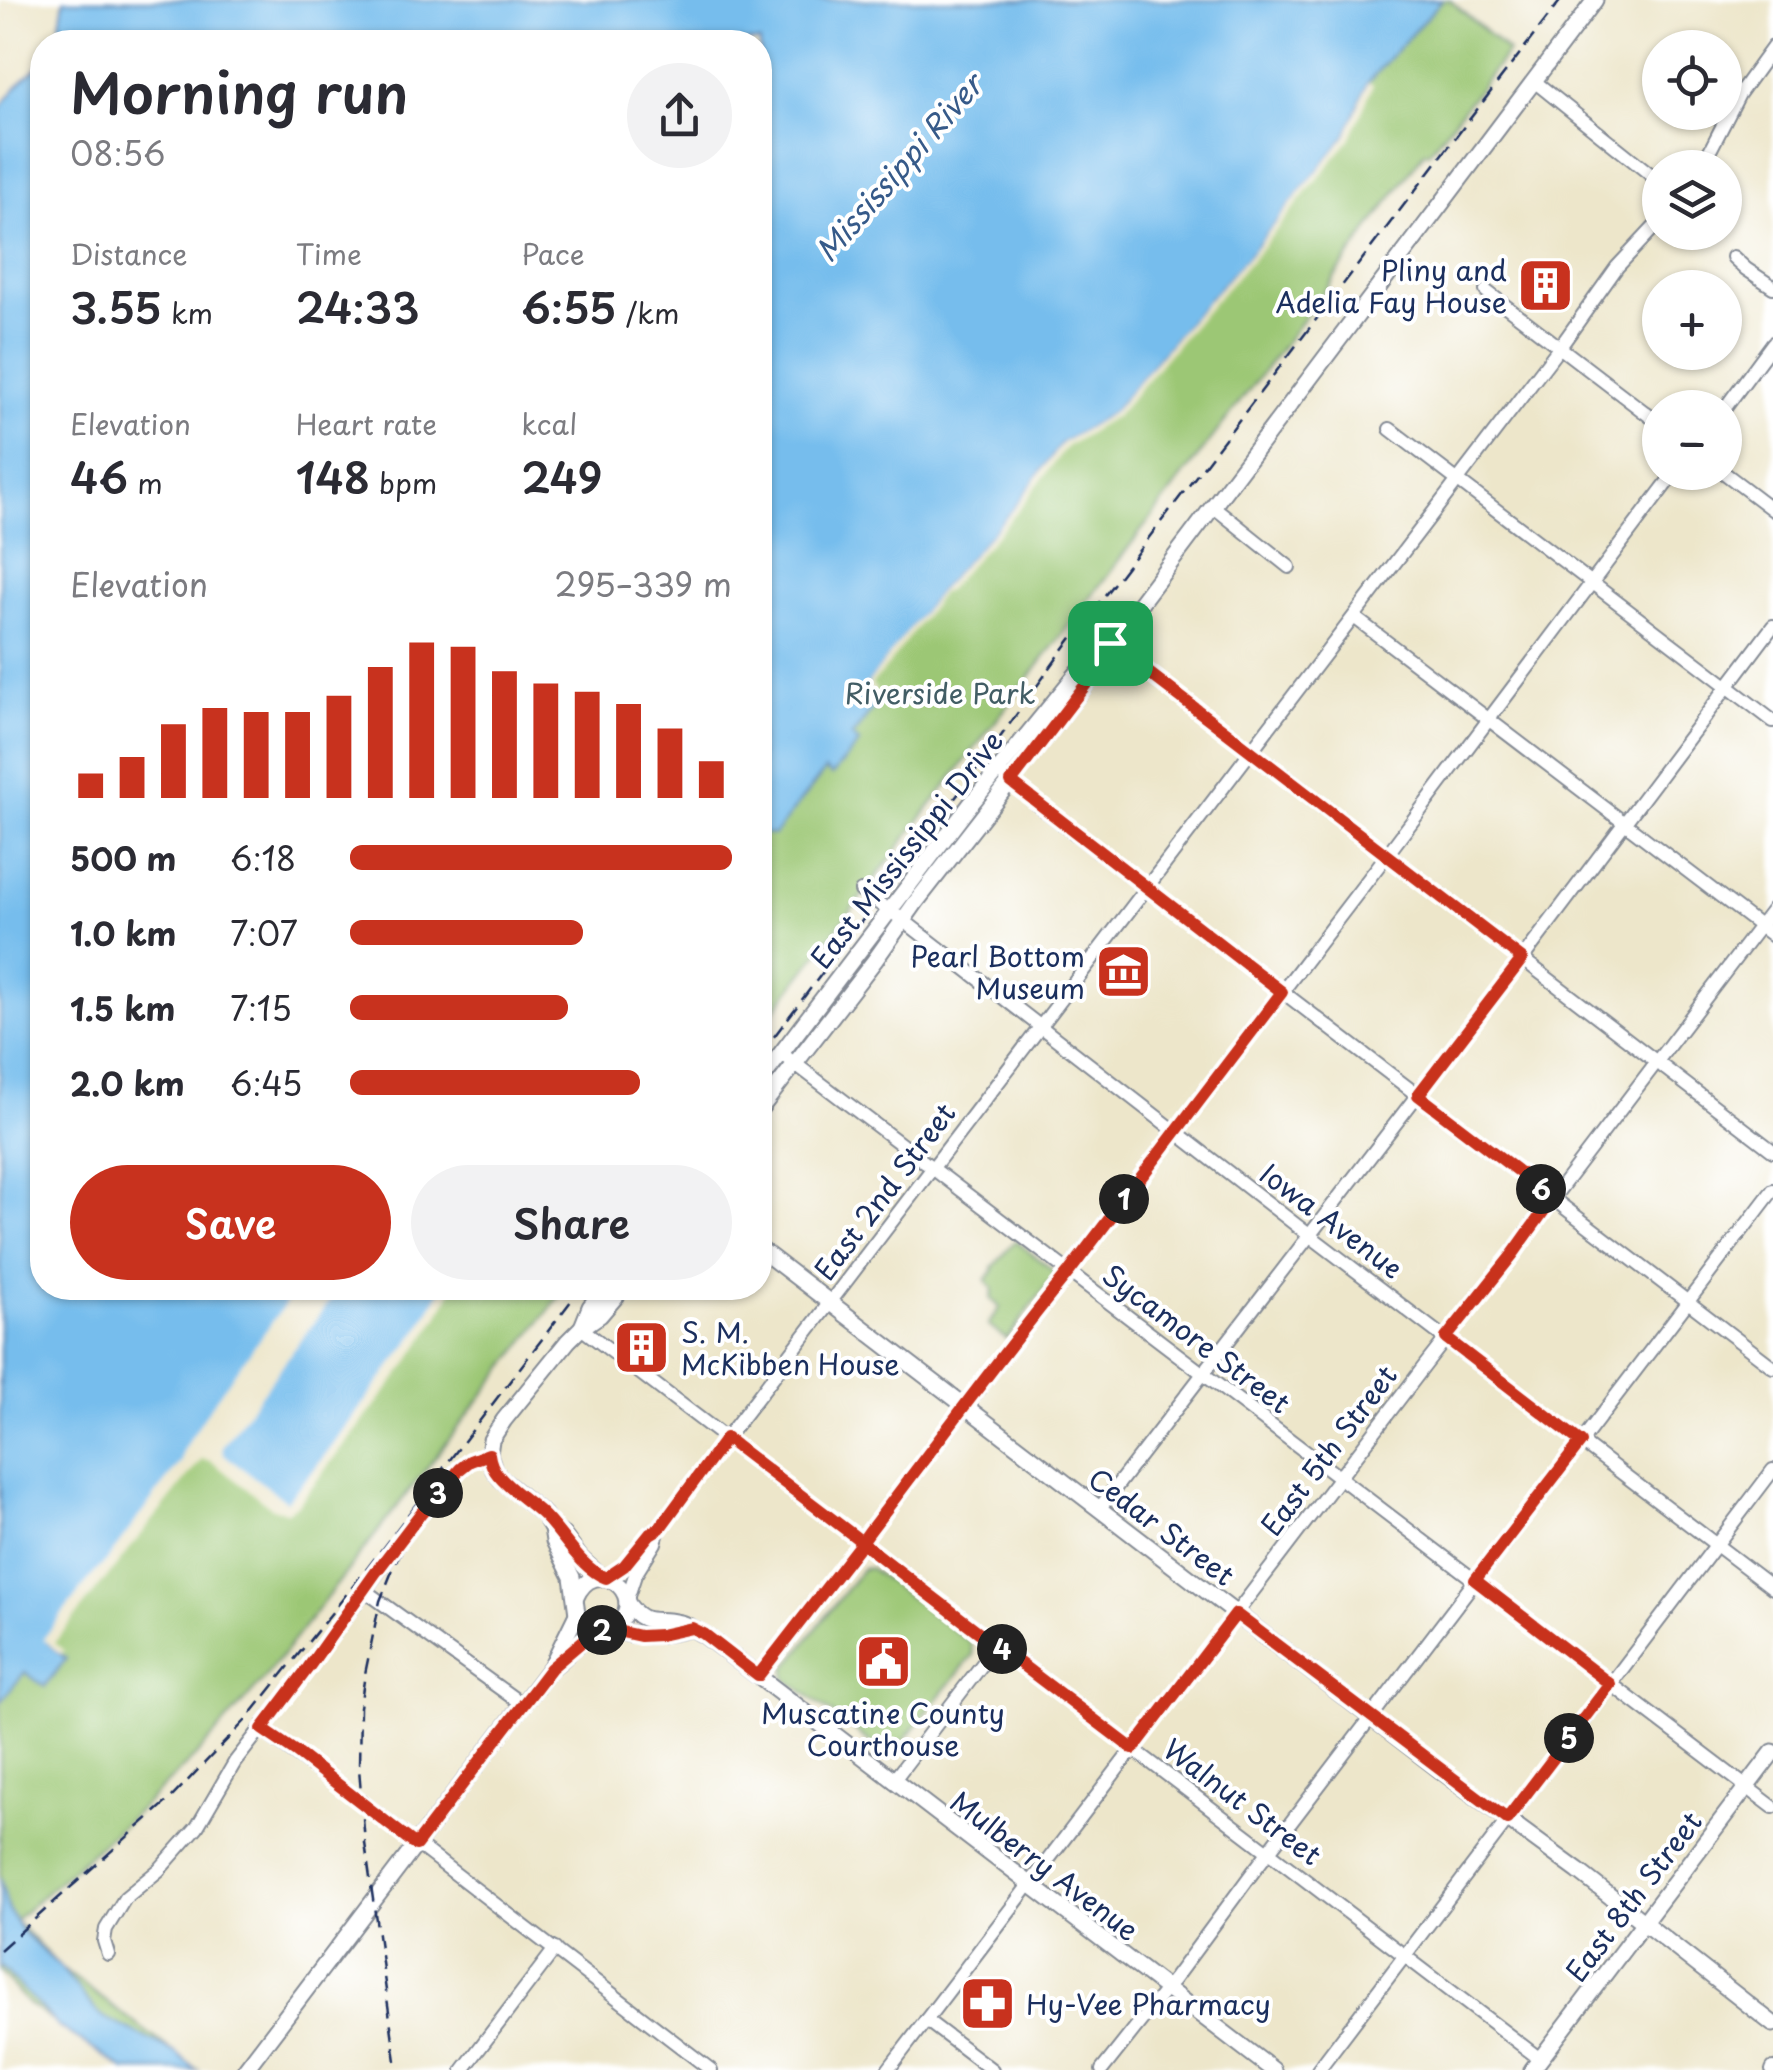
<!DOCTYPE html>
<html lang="en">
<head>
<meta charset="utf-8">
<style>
  :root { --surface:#fff; --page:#f2f2f3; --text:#2b2b33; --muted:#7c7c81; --accent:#c8321e }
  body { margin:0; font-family:"Playpen Sans",sans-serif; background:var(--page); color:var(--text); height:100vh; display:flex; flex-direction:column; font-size:38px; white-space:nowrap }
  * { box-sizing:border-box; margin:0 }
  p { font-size:32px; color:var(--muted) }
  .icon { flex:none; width:55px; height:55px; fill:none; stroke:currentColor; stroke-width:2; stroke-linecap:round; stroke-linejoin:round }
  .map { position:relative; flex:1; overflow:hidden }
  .details { position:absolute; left:30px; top:30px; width:742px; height:1270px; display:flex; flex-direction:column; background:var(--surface); border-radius:40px; box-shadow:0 2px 8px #0004 }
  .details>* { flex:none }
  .fabs { position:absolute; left:1642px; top:30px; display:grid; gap:20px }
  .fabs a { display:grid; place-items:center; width:100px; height:100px; border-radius:50%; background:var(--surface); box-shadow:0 2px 8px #0004; font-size:50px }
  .pin { position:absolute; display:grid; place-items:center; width:85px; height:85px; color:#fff; margin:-42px; border-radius:20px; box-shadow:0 5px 15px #0006 }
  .km { position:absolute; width:50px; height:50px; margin:-25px; border-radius:50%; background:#222; color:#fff; font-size:28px; line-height:50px; text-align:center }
  .round { display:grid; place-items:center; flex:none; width:105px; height:105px; border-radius:52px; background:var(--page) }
  .summary { display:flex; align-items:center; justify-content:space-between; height:170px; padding:0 40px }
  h1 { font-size:55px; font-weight:600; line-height:75px }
  .stats { display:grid; grid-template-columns:repeat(3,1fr); gap:15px; height:170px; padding:10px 40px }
  .stats div { display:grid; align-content:center }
  .stats b { font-size:42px; font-weight:600 }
  .stats small { font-size:28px; font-weight:400 }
  .stats p { font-size:28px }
  .chart { height:280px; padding:20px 40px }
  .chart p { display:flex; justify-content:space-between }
  .chart svg { width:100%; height:180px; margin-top:10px; stroke:var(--accent); stroke-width:6 }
  .primary-button { display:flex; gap:20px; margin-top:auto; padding:20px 40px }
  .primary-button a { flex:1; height:115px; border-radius:60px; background:var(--accent); color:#fff; font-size:40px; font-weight:600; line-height:115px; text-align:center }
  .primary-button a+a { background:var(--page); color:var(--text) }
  ul { padding:0 40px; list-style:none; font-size:32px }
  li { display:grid; grid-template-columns:160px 120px 1fr; align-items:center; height:75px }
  li i { height:25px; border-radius:12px; background:var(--accent) }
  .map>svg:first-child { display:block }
  .green { fill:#9cc774; stroke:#5c7b69; stroke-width:2.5 }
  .water { fill:#76bded; stroke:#4876a6; stroke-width:2.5 }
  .pier { fill:#ede6ca }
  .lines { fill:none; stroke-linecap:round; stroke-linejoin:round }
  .minor-casing { stroke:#848a94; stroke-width:16 }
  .major-casing { stroke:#848a94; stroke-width:19 }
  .minor { stroke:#fff; stroke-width:12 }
  .major { stroke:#fff; stroke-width:15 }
  .rail { stroke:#1b2f5e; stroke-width:2.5; stroke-dasharray:15 8; stroke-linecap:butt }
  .route-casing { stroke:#fff; stroke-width:20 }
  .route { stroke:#c8321e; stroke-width:12 }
  .labels { text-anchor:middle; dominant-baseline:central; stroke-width:8; stroke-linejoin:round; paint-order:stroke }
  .poi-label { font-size:28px; fill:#1b2f5e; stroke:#fff; text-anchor:end }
  .park-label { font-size:28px; fill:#425d65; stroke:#fff }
  .street-label { font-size:28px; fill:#1b2f5e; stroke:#fff }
  .water-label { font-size:30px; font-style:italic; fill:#365a89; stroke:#fff }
</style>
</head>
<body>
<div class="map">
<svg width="1773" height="2070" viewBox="0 0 1773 2070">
  <rect width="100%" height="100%" fill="#fff"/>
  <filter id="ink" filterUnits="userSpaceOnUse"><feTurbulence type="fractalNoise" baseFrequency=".01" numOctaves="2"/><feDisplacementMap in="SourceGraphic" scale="20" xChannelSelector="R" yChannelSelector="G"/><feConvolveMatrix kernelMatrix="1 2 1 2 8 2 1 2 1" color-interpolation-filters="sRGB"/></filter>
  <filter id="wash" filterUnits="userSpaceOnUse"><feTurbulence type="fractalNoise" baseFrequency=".0048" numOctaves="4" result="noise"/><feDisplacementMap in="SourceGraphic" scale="40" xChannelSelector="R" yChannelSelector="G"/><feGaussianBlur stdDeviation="2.25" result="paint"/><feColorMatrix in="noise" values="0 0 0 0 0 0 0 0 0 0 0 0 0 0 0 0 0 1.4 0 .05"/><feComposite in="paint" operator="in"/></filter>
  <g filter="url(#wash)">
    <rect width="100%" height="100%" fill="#ede6ca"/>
    <g class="green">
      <path d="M 1442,0 L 1450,0 L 1508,52 L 1428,153 L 1425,151 L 1321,296 L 760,1029 L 760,833 L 806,795 L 825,770 L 832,775 L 833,744 L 866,686 L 941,589 L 1368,82 Z"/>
      <path d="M 1015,1241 L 1049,1267 L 1054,1272 L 1054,1276 L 1007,1339 L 988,1325 L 1000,1307 L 991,1299 L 993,1289 L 986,1280 L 994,1270 L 993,1268 Z"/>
      <path d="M 448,1288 L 566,1288 L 263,1680 L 196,1756 L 129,1819 L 15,1920 L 61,1968 L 198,2070 L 125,2070 L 28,2004 L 0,1971 L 0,1702 L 25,1671 L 44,1686 L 46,1684 L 66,1659 L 48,1644 L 200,1454 Z"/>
      <path d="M 870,1568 L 971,1643 L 973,1655 L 895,1752 L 887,1755 L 786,1679 L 786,1668 L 862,1569 Z"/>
    </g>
    <g class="water">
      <path d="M 64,0 L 1442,0 L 1368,82 L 1346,136 L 1252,252 L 1190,320 L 1113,412 L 1062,443 L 1013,510 L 941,589 L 866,687 L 871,690 L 865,698 L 875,706 L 852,736 L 859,743 L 832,775 L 825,770 L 774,835 L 760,833 L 760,42 L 59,42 L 63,34 L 60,23 Z"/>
      <path d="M 42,63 L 42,1288 L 448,1288 L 434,1315 L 287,1507 L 213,1457 L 199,1454 L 48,1643 L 66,1659 L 46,1684 L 45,1687 L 25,1672 L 0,1702 L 0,107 L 23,80 Z"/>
      <path d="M 0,1878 L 8,1909 L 22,1932 L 61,1968 L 95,2010 L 105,2018 L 176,2053 L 197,2070 L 125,2070 L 58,2026 L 0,1965 Z"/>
    </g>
    <g class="pier">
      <path d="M 1368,82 L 1373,85 L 1350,139 L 1256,255 L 1194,324 L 1117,415 L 1066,447 L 1016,513 L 944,593 L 942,592 L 889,664 L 871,685 L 876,689 L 872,697 L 877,700 L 875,703 L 879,709 L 865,698 L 870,690 L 866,686 L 902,638 L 941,589 L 1013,510 L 1062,443 L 1113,412 L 1190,320 L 1252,252 L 1346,136 Z"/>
      <path d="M 297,1288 L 339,1288 L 222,1447 L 223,1453 L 235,1463 L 286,1501 L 312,1472 L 418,1331 L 442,1288 L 453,1288 L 438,1317 L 406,1366 L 299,1503 L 287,1512 L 272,1508 L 211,1461 L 202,1459 L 54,1643 L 64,1651 L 60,1654 L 43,1639 L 90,1578 L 106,1561 L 181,1461 L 183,1450 L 214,1401 Z"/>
    </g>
  </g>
  <g filter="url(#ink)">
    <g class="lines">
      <defs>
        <g id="minor">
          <path d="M 1534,81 L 1660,182"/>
          <path d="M 1701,168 L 1739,94 L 1773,47"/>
          <path d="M 1733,257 L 1746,269 L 1773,287"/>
          <path d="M 1486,291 L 1660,424"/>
          <path d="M 1725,408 L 1773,343"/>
          <path d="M 1390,429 L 1773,721"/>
          <path d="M 1723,472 L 1773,510"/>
          <path d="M 1214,507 L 1289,567"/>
          <path d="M 1354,617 L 1773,936"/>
          <path d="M 1110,643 L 1773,1151"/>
          <path d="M 1003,775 L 1041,807 L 1773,1367"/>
          <path d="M 861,891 L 903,920 L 1309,1235 L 1773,1588"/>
          <path d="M 781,1053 L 1773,1807"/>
          <path d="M 581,1328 L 1540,2059"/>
          <path d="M 1099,1509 L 1522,959 L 1773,626"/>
          <path d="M 606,1578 L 624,1566 L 650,1534 L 659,1528 L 734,1428 L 1565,340 L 1617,267 L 1660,221"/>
          <path d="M 364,1590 L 523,1705"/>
          <path d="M 627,1599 L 635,1575 L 655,1543 L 659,1528"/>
          <path d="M 758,1677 L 1386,856 L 1675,472"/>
          <path d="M 261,1729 L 362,1802 L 711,2070"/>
          <path d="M 893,1781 L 997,1645"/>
          <path d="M 108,1954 L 104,1941 L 106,1929 L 125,1898 L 159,1870 L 197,1827 L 235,1762 L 308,1668 L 421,1513 L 459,1469 L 470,1461 L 489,1454"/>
          <path d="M 926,2020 L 992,2070"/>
          <path d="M 463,2070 L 555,1949"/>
          <path d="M 888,2070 L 1426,1364 L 1513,1253 L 1540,1215 L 1773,909"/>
          <path d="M 1102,2070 L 1174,1979 L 1253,1872 L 1773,1190"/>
          <path d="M 1318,2070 L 1773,1470"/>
          <path d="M 1772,2070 L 1773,2068"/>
        </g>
        <g id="major">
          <path d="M 760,1081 L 970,805 L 1093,654 L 1110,643"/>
          <path d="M 760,1109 L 875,960 L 916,902 L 1103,662 L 1110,643 L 1595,0"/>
          <path d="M 760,1249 L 1440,1770 L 1578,1871 L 1773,2024"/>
          <path d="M 582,1327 L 590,1307 L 605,1288"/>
          <path d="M 552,1528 L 554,1541 L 572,1577 L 577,1614 L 587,1626 L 601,1630"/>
          <path d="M 602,1578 L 580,1558 L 563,1535 L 552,1528 L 544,1515 L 501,1479 L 494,1470 L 489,1454 L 491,1440 L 504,1420 L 568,1341 L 581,1328 L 600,1315 L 623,1288"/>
          <path d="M 627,1603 C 646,1629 654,1616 680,1623 C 688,1625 696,1631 703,1634 L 1273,2070"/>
          <path d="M 608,1629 C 637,1637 662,1637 692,1628"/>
          <path d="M 555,1665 C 567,1656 577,1642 591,1635 C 600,1629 611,1630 619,1622 C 647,1594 595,1553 576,1597"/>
          <path d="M 245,2070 L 551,1667 L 577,1614"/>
          <path d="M 1532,2070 L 1773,1752"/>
        </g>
      </defs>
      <use href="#minor" class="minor-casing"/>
      <use href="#major" class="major-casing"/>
      <use href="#minor" class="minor"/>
      <use href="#major" class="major"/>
      <g class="rail">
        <path d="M 760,1055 L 978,768 L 1065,647 L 1561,0"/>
        <path d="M 0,1950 L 170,1799 L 246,1720 L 365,1571 L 581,1288"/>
        <path d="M 396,2061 L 365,1843 L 359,1768 L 360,1707 L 365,1674 L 380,1601 L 395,1564 L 420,1514"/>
      </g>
    </g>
  </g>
  <g class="lines" filter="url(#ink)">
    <defs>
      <path id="route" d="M 1110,643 L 1103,662 L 1011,782 L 1282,992 L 1069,1272 C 1000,1356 936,1445 869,1532 L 862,1542 L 758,1676 L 704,1634 L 692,1628 L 660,1635 L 640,1636 L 608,1629 L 591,1634 L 551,1668 L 416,1845 L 296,1752 L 262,1729 L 308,1668 L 376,1572 L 421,1513 L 460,1469 L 470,1461 L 489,1454 C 490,1462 492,1468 498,1475 C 510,1490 526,1499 540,1512 C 562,1531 578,1567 606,1578 L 624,1566 L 650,1534 L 660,1528 L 726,1438 L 736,1446 L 853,1535 C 945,1608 1040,1678 1133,1749 L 1236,1614 L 1507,1819 L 1610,1684 L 1475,1580 L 1581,1442 L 1446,1338 L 1513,1254 L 1553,1198 L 1418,1095 L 1522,959 L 1110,643"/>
    </defs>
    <use href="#route" class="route-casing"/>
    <use href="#route" class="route"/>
  </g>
  <defs>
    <symbol id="building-square" viewBox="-11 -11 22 22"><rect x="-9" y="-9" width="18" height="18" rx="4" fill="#c8321e" stroke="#fff"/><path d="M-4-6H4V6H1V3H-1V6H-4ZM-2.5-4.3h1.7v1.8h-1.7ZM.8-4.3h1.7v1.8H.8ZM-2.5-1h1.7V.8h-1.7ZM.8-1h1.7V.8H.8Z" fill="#fff"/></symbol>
    <symbol id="museum-square" viewBox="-11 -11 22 22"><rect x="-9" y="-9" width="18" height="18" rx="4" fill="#c8321e" stroke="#fff"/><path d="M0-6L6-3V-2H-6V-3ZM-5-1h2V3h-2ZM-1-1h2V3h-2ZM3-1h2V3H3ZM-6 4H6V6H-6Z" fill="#fff"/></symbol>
    <symbol id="civic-square" viewBox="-11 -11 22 22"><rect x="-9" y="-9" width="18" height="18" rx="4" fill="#c8321e" stroke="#fff"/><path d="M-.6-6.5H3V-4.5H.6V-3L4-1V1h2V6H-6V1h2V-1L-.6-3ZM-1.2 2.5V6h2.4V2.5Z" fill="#fff"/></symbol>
    <symbol id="pharmacy-square" viewBox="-11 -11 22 22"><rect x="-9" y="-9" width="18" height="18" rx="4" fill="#c8321e" stroke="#fff"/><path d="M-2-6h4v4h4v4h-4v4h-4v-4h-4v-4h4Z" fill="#fff"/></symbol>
  </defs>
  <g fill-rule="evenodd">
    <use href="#building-square" x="1514" y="254" width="63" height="63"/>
    <use href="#museum-square" x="1092" y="940" width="63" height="63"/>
    <use href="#building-square" x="610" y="1316" width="63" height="63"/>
    <use href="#civic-square" x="852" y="1630" width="63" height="63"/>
    <use href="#pharmacy-square" x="956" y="1972" width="63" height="63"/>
  </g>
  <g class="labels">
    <g class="poi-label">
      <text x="1507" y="269">Pliny and<tspan x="1507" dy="32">Adelia Fay House</tspan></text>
      <text x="1085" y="955">Pearl Bottom<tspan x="1085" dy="32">Museum</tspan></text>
      <text x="681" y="1331" text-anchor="start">S. M.<tspan x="681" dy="32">McKibben House</tspan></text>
      <text x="883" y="1712" text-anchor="middle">Muscatine County<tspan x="883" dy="32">Courthouse</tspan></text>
      <text x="1026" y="2003" text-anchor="start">Hy-Vee Pharmacy</text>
    </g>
    <g class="park-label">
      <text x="940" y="692">Riverside Park</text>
    </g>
    <g class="street-label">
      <text transform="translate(906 849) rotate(-52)">East Mississippi Drive</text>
      <text transform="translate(884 1191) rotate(-53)">East 2nd Street</text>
      <text transform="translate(1332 1220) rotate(37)">Iowa Avenue</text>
      <text transform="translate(1197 1338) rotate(37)">Sycamore Street</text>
      <text transform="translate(1328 1450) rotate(-53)">East 5th Street</text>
      <text transform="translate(1162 1526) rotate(37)">Cedar Street</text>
      <text transform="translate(1243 1801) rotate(37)">Walnut Street</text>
      <text transform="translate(1045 1865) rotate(37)">Mulberry Avenue</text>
      <text transform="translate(1633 1896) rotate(-53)">East 8th Street</text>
    </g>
    <g class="water-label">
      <text transform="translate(898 167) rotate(-49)">Mississippi River</text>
    </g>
  </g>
</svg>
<div class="fabs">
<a><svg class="icon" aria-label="locate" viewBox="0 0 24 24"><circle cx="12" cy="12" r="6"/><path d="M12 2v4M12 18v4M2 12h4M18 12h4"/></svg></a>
<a><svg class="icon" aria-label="layers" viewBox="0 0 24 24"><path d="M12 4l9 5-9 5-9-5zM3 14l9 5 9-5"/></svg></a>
<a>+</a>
<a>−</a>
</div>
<div class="pin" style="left:1110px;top:643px;background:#1e9e55"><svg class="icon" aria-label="arrive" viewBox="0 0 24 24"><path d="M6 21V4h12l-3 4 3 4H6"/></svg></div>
<b class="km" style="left:1124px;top:1199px">1</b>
<b class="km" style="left:602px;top:1630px">2</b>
<b class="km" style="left:438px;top:1493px">3</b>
<b class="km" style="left:1002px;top:1649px">4</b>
<b class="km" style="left:1569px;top:1738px">5</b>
<b class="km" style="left:1541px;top:1189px">6</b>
<section class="details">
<div class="summary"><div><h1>Morning run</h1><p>08:56</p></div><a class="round"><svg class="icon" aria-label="share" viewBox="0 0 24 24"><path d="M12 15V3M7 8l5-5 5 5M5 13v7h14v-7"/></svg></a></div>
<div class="stats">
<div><p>Distance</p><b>3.55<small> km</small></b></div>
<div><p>Time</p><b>24:33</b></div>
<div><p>Pace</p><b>6:55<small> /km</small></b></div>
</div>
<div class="stats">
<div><p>Elevation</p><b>46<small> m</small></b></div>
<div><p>Heart rate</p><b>148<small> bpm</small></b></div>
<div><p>kcal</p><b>249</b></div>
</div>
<div class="chart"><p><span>Elevation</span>295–339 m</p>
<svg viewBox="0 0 160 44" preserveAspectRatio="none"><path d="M5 44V38M15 44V34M25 44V26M35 44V22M45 44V23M55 44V23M65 44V19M75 44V12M85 44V6M95 44V7M105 44V13M115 44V16M125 44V18M135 44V21M145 44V27M155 44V35"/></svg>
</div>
<ul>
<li><b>500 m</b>6:18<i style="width:100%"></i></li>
<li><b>1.0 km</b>7:07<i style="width:61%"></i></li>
<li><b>1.5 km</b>7:15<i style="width:57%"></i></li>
<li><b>2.0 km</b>6:45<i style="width:76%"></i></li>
</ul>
<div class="primary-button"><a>Save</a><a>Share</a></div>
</section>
</div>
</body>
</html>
